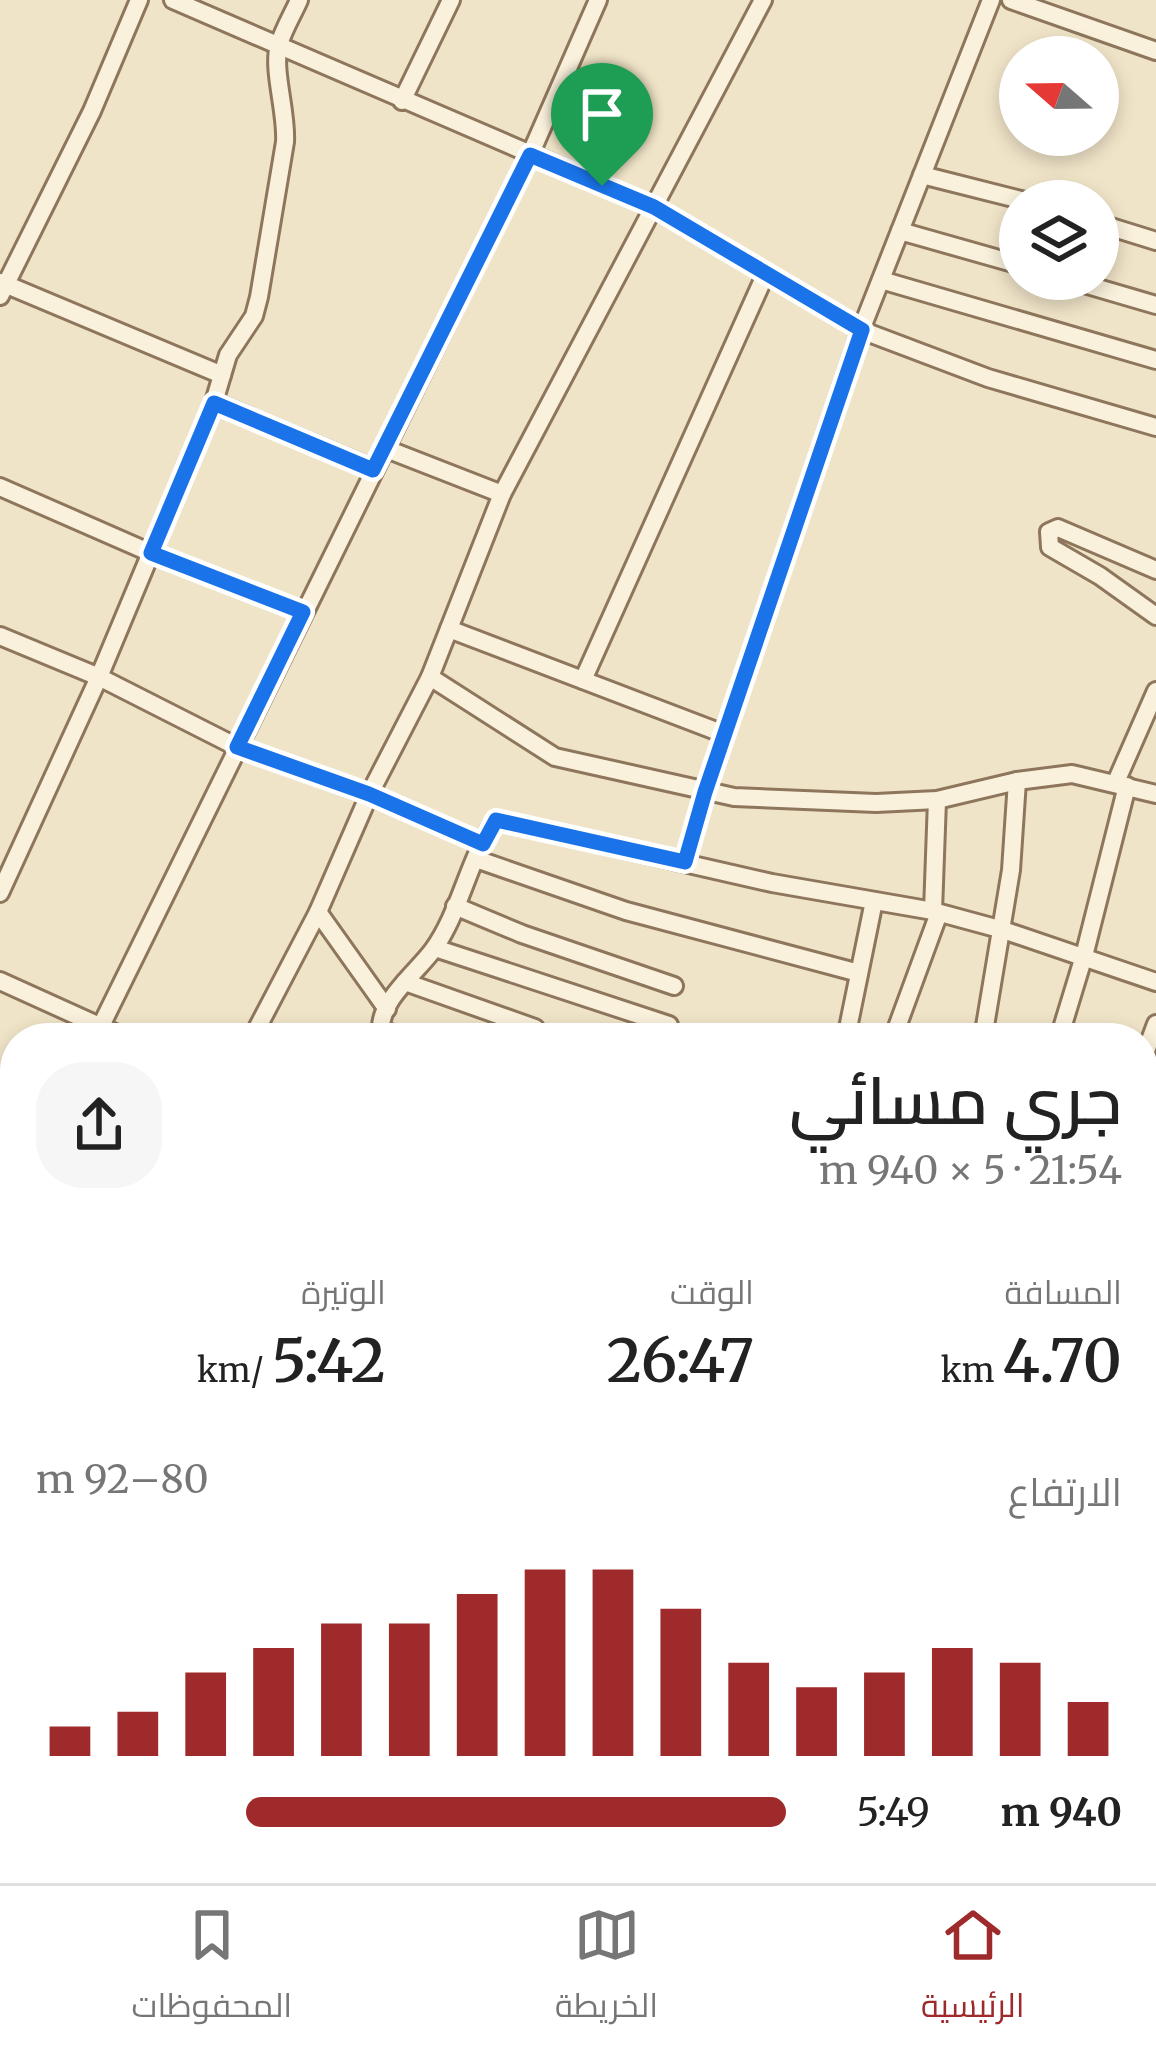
<!DOCTYPE html>
<html lang="ar">
<head>
<meta charset="utf-8">
<style>
  :root { --surface:#fff; --page:#f6f6f6; --text:#222; --muted:#767676; --line:#e0e0e0; --accent:#9e2a2b }
  body { margin:0; font-family:Merriweather,Cairo,serif; background:var(--page); color:var(--text); direction:rtl; height:100vh; display:flex; flex-direction:column; font-size:45px; white-space:nowrap }
  * { box-sizing:border-box; margin:0 }
  p { font-size:39px; color:var(--muted) }
  .icon { flex:none; width:66px; height:66px; fill:none; stroke:currentColor; stroke-width:2; stroke-linecap:round; stroke-linejoin:round }
  .map { position:relative; flex:1; overflow:hidden; direction:ltr }
  .drawer { position:absolute; left:0px; top:1023px; width:1158px; height:861px; display:flex; flex-direction:column; background:var(--surface); border-radius:48px 48px 0 0; box-shadow:0 6px 18px #0003; direction:rtl }
  .drawer>* { flex:none }
  .needle { width:78px; rotate:290deg }
  .buttons { position:absolute; left:999px; top:36px; display:grid; gap:24px }
  .buttons a { display:grid; place-items:center; width:120px; height:120px; border-radius:50%; background:var(--surface); box-shadow:0 6px 18px #0003; font-size:60px }
  .pin { position:absolute; display:grid; place-items:center; width:102px; height:102px; color:#fff; margin:-123px -51px; border-radius:50% 50% 50% 0; rotate:-45deg; box-shadow:0 0 12px #0007 }
  .pin .icon { rotate:45deg }
  .round { display:grid; place-items:center; flex:none; width:126px; height:126px; border-radius:48px; background:var(--page) }
  .headline { display:flex; align-items:center; justify-content:space-between; height:204px; padding:0 36px }
  h1 { font-size:66px; font-weight:600; line-height:90px }
  .metrics { display:grid; grid-template-columns:repeat(3,1fr); gap:18px; height:204px; padding:12px 36px }
  .metrics div { display:grid; align-content:center }
  .metrics b { font-size:60px; font-weight:600 }
  .metrics small { font-size:33px; font-weight:400 }
  .metrics p { font-size:33px }
  .chart { height:336px; padding:24px 36px }
  .chart p { display:flex; justify-content:space-between }
  .chart svg { width:100%; height:216px; margin-top:12px; stroke:var(--accent); stroke-width:6 }
  ul { padding:0 36px; list-style:none; font-size:39px }
  li { display:grid; grid-template-columns:192px 144px 1fr; align-items:center; height:90px }
  li i { height:30px; border-radius:15px; background:var(--accent) }
  .dock { display:flex; justify-content:space-around; align-items:center; height:168px; border-top:3px solid var(--line); background:var(--surface); font-size:33px; color:var(--muted) }
  .dock a { display:grid; justify-items:center; gap:6px }
  .dock .on { color:var(--accent) }
  .map>svg:first-child { display:block }
  .lines { fill:none; stroke-linecap:round; stroke-linejoin:round }
  .minor-casing { stroke:#8d765c; stroke-width:22 }
  .trunk-casing { stroke:#5b4430; stroke-width:33 }
  .minor { stroke:#faf1dc; stroke-width:16 }
  .trunk { stroke:#eabe7c; stroke-width:27 }
  .route-casing { stroke:#fff; stroke-width:24 }
  .route { stroke:#1a73e8; stroke-width:15 }
</style>
</head>
<body>
<div class="map">
<svg width="1156" height="1883" viewBox="0 0 1156 1883">
  <rect width="100%" height="100%" fill="#f0e4c8"/>
  <g class="lines">
    <defs>
      <g id="minor">
        <path d="M 173,0 L 654,207 L 861,330 L 988,378 L 1156,427"/>
        <path d="M 1011,0 L 1156,51"/>
        <path d="M 402,101 L 451,0"/>
        <path d="M 922,175 L 1025,201"/>
        <path d="M 1098,223 L 1156,241"/>
        <path d="M 900,231 L 1020,265"/>
        <path d="M 1067,279 L 1156,305"/>
        <path d="M 881,280 L 1156,360"/>
        <path d="M 0,282 L 222,375"/>
        <path d="M 0,296 L 92,111 L 139,0"/>
        <path d="M 214,402 L 373,469"/>
        <path d="M 384,448 L 502,494"/>
        <path d="M 0,487 L 151,553 L 303,612"/>
        <path d="M 1156,570 L 1058,528 L 1049,532 L 1050,547 L 1100,576 L 1156,616"/>
        <path d="M 449,629 L 724,734"/>
        <path d="M 0,636 L 99,677 L 237,747 L 369,795 L 483,844"/>
        <path d="M 430,677 L 555,757 L 734,797 L 876,803 L 937,800 L 1017,781 L 1072,774 L 1156,794"/>
        <path d="M 583,680 L 766,273"/>
        <path d="M 1116,782 L 1156,691"/>
        <path d="M 476,859 L 626,911 L 859,973"/>
        <path d="M 685,862 L 705,792 L 861,330 L 991,0"/>
        <path d="M 0,893 L 99,677 L 214,402 L 228,355 L 254,316 L 259,297 L 285,142 C 287,112 272,70 279,45 C 283,30 293,14 299,0"/>
        <path d="M 455,906 L 522,934 L 674,986"/>
        <path d="M 933,911 L 937,800"/>
        <path d="M 318,912 L 387,1009"/>
        <path d="M 435,948 L 669,1025"/>
        <path d="M 0,981 L 126,1038"/>
        <path d="M 405,982 L 535,1028"/>
        <path d="M 95,1038 L 530,155 L 598,0"/>
        <path d="M 252,1038 L 318,912 L 369,795 L 430,677 L 502,494 L 763,0"/>
        <path d="M 402,1038 L 381,1029 C 380,1000 416,973 433,950 C 461,911 468,859 496,820 L 772,883 L 933,911 L 1003,930 L 1156,982"/>
        <path d="M 846,1038 L 874,901"/>
        <path d="M 893,1038 L 939,913"/>
        <path d="M 983,1038 L 1011,870 L 1017,781"/>
        <path d="M 1059,1038 L 1084,956 L 1127,786"/>
        <path d="M 1143,1059 L 1156,1024"/>
        <path d="M 1143,1124 L 1156,1130"/>
        <path d="M 0,1237 L 15,1205"/>
        <path d="M 1143,1292 L 1156,1298"/>
        <path d="M 0,1319 L 15,1325"/>
        <path d="M 0,1369 L 15,1335"/>
        <path d="M 0,1385 L 15,1390"/>
        <path d="M 1143,1401 L 1156,1406"/>
        <path d="M 0,1449 L 15,1456"/>
        <path d="M 1143,1513 L 1156,1517"/>
        <path d="M 1143,1621 L 1156,1627"/>
        <path d="M 1143,1719 L 1156,1724"/>
        <path d="M 0,1749 L 15,1715"/>
        <path d="M 0,1780 L 15,1776"/>
        <path d="M 1143,1852 L 1156,1845"/>
        <path d="M 94,1883 L 98,1869"/>
        <path d="M 560,1883 L 561,1869"/>
        <path d="M 941,1883 L 947,1869"/>
        <path d="M 1058,1883 L 1063,1869"/>
        <path d="M 1103,1883 L 1120,1869"/>
      </g>
      <g id="trunk">
        <path d="M 1143,1278 L 1156,1266"/>
        <path d="M 410,1883 L 438,1869"/>
      </g>
    </defs>
    <use href="#minor" class="minor-casing"/>
    <use href="#trunk" class="trunk-casing"/>
    <use href="#minor" class="minor"/>
    <use href="#trunk" class="trunk"/>
  </g>
  <g class="lines">
    <defs>
      <path id="route" d="M 530,155 L 654,207 L 862,330 L 705,792 L 685,862 L 496,820 L 483,844 L 369,794 L 237,747 L 303,612 L 151,553 L 214,403 L 373,470 Z"/>
    </defs>
    <use href="#route" class="route-casing"/>
    <use href="#route" class="route"/>
  </g>
</svg>
<div class="buttons">
<a><svg class="needle" viewBox="-14 -14 28 28"><path d="M0-13l5 13h-10z" fill="#e53935"/><path d="M0 13l5-13h-10z" fill="#767676"/></svg></a>
<a><svg class="icon" aria-label="layers" viewBox="0 0 24 24"><path d="M12 4l9 5-9 5-9-5zM3 14l9 5 9-5"/></svg></a>
</div>
<div class="pin" style="left:602px;top:186px;background:#1e9e55"><svg class="icon" aria-label="arrive" viewBox="0 0 24 24"><path d="M6 21V4h12l-3 4 3 4H6"/></svg></div>
<section class="drawer">
<div class="headline"><div><h1>جري مسائي</h1><p>21:54 · 5 × 940 m</p></div><a class="round"><svg class="icon" aria-label="share" viewBox="0 0 24 24"><path d="M12 15V3M7 8l5-5 5 5M5 13v7h14v-7"/></svg></a></div>
<div class="metrics">
<div><p>المسافة</p><b>4.70<small> km</small></b></div>
<div><p>الوقت</p><b>26:47</b></div>
<div><p>الوتيرة</p><b>5:42<small> /km</small></b></div>
</div>
<div class="chart"><p><span>الارتفاع</span>80–92 m</p>
<svg viewBox="0 0 160 44" preserveAspectRatio="none"><path d="M5 44V38M15 44V35M25 44V27M35 44V22M45 44V17M55 44V17M65 44V11M75 44V6M85 44V6M95 44V14M105 44V25M115 44V30M125 44V27M135 44V22M145 44V25M155 44V33"/></svg>
</div>
<ul>
<li><b>940 m</b>5:49<i style="width:72%"></i></li>
</ul>
</section>
</div>
<nav class="dock">
<a class="on"><svg class="icon" aria-label="home" viewBox="0 0 24 24"><path d="M3 11l9-7 9 7M6 9v11h12V9"/></svg>الرئيسية</a>
<a><svg class="icon" aria-label="map" viewBox="0 0 24 24"><path d="M3 6l6-2 6 2 6-2v14l-6 2-6-2-6 2zM9 4v14M15 6v14"/></svg>الخريطة</a>
<a><svg class="icon" aria-label="saved" viewBox="0 0 24 24"><path d="M7 4h10v16l-5-4-5 4z"/></svg>المحفوظات</a>
</nav>
</body>
</html>
